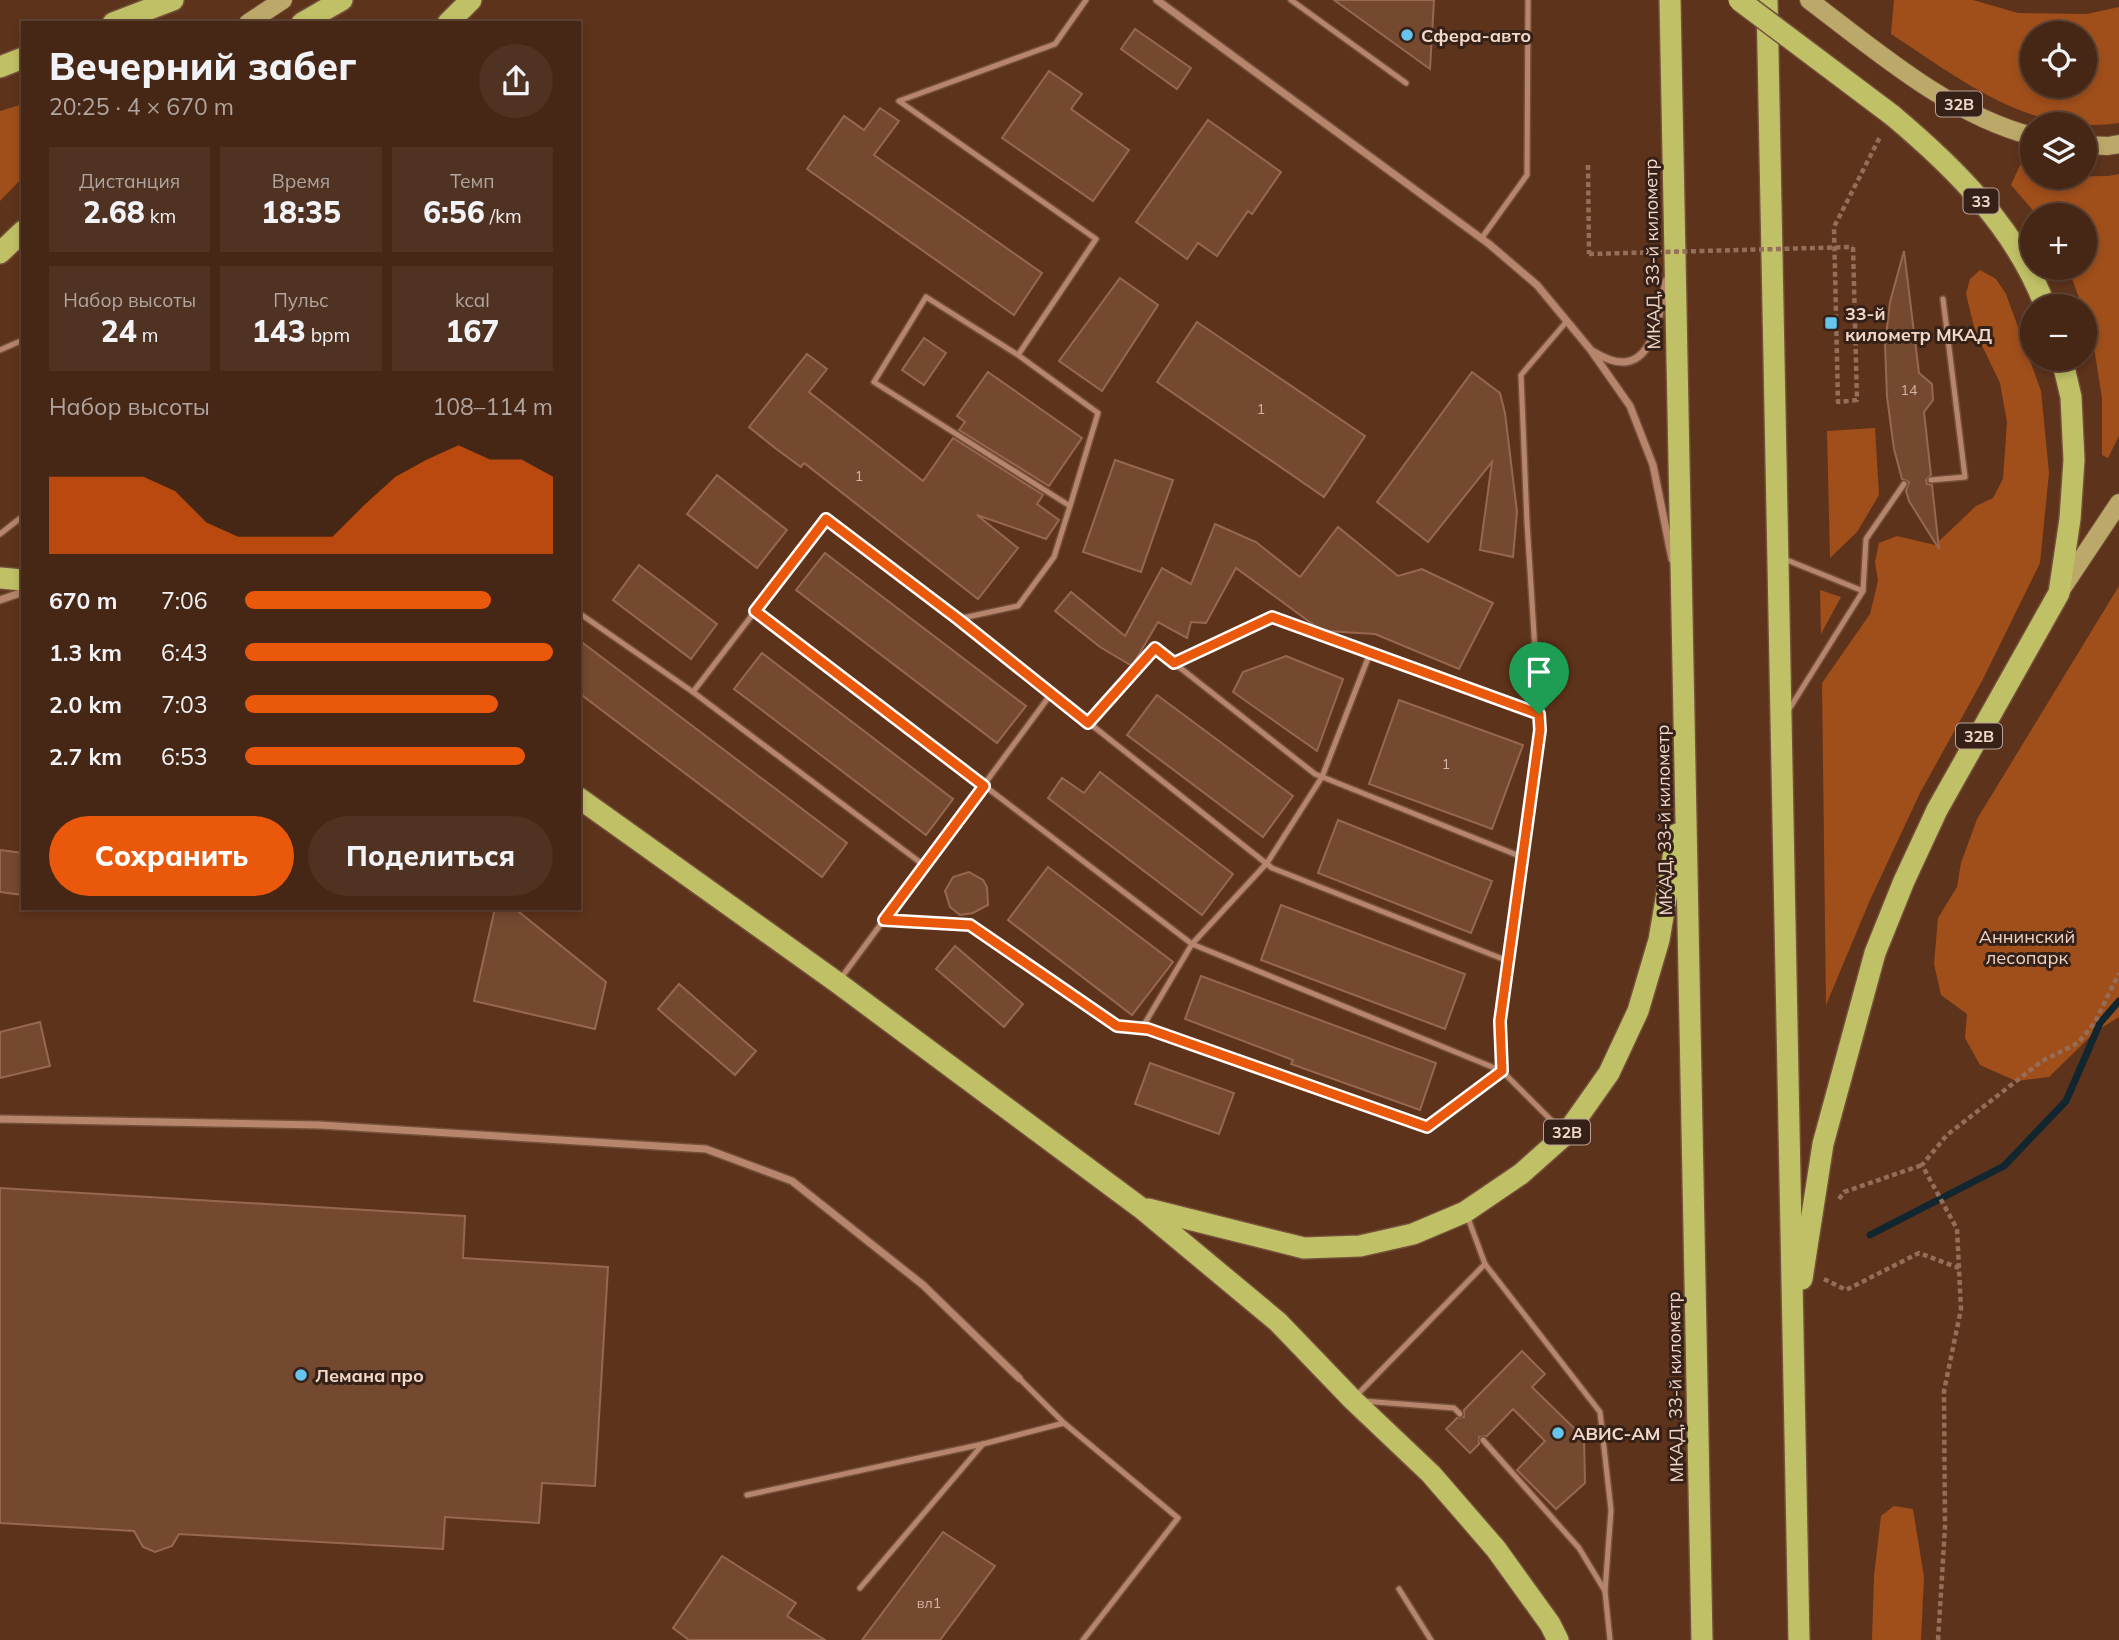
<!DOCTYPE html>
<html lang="ru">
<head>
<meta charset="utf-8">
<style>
  :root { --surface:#462614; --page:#503222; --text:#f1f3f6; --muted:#b0a5a0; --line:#5e4334; --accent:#ea580c }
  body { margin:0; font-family:Mulish,sans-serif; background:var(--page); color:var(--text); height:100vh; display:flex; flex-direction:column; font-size:26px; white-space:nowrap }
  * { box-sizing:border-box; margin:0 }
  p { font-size:23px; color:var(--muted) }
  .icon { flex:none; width:38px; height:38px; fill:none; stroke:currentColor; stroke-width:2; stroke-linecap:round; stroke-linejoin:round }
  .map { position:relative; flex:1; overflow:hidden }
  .panel { position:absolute; left:21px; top:21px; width:560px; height:889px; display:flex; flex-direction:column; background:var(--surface); border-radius:0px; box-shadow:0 4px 10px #0003,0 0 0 2px var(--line) }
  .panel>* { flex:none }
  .controls { position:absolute; left:2020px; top:21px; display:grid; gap:14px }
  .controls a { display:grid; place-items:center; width:77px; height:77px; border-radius:50%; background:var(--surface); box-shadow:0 4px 10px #0003,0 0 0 2px var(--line); font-size:35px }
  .pin { position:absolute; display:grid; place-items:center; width:60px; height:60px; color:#fff; margin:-72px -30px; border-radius:50% 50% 50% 0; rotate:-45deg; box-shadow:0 0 7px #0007 }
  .pin .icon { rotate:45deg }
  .round { display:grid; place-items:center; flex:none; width:74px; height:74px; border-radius:37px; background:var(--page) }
  .summary { display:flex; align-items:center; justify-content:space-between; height:119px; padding:0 28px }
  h1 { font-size:38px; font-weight:800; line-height:52px }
  .metrics { display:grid; grid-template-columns:repeat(3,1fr); gap:10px; height:119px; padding:7px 28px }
  .metrics div { display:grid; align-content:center; border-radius:0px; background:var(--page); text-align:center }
  .metrics b { font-size:30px; font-weight:800 }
  .metrics small { font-size:19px; font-weight:400 }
  .metrics p { font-size:19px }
  .chart { height:196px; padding:14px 28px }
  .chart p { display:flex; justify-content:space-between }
  .chart svg { width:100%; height:126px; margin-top:7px; fill:var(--accent); opacity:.7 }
  .button { display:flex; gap:14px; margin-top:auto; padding:14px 28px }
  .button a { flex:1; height:80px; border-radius:42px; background:var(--accent); color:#fff; font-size:28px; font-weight:800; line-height:80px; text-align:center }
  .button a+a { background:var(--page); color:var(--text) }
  ul { padding:0 28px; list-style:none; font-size:23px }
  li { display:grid; grid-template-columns:112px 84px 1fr; align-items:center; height:52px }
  li i { height:18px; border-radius:9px; background:var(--accent) }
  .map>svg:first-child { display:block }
  .green { fill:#a04f1b; fill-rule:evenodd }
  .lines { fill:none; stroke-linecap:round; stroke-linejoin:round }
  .stream { stroke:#11262f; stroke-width:7 }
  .building { fill:#754830; stroke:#97684f; stroke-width:2 }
  .lane-casing { stroke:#734e39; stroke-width:8 }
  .street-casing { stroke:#734e39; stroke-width:10 }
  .primary-casing { stroke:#734e39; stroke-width:20 }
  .highway-casing { stroke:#734e39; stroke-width:24 }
  .path { stroke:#946e5a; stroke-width:4.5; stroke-dasharray:5 3.5; stroke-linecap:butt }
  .lane { stroke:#b6856b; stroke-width:5 }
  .street { stroke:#b6856b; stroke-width:7 }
  .primary { stroke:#bca869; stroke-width:18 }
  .highway { stroke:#c0c067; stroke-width:21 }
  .highway-bridge-casing { stroke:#734e39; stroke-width:24; stroke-linecap:butt }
  .path-bridge { stroke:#946e5a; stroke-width:4.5; stroke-dasharray:5 3.5; stroke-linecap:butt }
  .highway-bridge { stroke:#c0c067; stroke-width:21 }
  .route-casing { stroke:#fff; stroke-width:14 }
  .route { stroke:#ea580c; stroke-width:9 }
  .poi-dot { fill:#65c5ee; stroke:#352117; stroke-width:2.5 }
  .labels { text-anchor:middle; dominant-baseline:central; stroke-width:6; stroke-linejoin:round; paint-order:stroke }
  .number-label { font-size:14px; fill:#d4b4a4 }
  .shield { fill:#352117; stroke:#baa194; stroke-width:2 }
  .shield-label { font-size:16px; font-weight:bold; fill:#f3d8ca }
  .poi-label { font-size:18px; font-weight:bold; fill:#f3d8ca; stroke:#352117; text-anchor:start }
  .street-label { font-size:18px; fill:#f3d8ca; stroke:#352117 }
  .park-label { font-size:18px; fill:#efd2c4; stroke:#352117 }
</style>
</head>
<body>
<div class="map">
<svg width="2119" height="1640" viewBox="0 0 2119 1640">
  <rect width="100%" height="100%" fill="#5e331b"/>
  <g class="green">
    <path d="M 1894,0 L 1973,0 L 2018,13 L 2087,14 L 2119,7 L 2119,123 C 2030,136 1962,80 1891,34 ZM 2084,33 L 2084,86 L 2032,86 L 2032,33 Z"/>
    <path d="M 23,104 L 23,177 L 0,201 L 0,111 Z"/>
    <path d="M 2020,165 L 2032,168 L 2032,177 L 2109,176 L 2119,174 L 2119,436 L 2108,458 L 2102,455 L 2102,398 L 2093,341 L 2084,313 L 2084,306 L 2082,306 L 2068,268 L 2084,268 L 2084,215 L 2037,215 L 2011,185 Z"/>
    <path d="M 1980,270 L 1996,279 L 2006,294 L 2041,391 L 2049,473 L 2040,563 L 1982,681 L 1920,793 L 1870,900 L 1826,1005 L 1822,683 L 1870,614 L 1878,581 L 1875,562 L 1879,543 L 1897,536 L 1935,545 L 1976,506 L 1993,498 L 2003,479 L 2007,422 L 2000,383 L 1975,331 L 1966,294 L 1970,279 Z"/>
    <path d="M 1875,428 L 1879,495 L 1857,532 L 1830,558 L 1827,431 Z"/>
    <path d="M 2119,586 L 2119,1017 L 2096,1031 L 2049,1077 L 2016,1081 L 1980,1065 L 1965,1038 L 1967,1014 L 1941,995 L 1934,964 L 1938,918 L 1957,887 L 1961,863 L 1977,819 Z"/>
    <path d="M 1820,590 L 1841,597 L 1821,634 Z"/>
    <path d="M 1894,1506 L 1913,1509 L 1924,1577 L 1921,1640 L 1872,1640 L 1874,1576 L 1881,1516 Z"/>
  </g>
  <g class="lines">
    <path class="stream" d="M 1870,1235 L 2004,1166 L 2066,1101 L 2100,1023 L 2119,1001"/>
  </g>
  <g class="building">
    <path d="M 1334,0 L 1434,0 L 1430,69 Z"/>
    <path d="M 1135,29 L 1191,68 L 1177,89 L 1121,49 Z"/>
    <path d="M 1049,71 L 1082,94 L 1071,109 L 1129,150 L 1093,201 L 1002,138 Z"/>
    <path d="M 880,108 L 899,121 L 874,155 L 1042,273 L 1014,315 L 807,169 L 844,116 L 864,130 Z"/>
    <path d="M 1208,120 L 1281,172 L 1252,214 L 1248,211 L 1217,256 L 1198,243 L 1187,259 L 1136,222 Z"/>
    <path d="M 1904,251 L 1919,373 L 1932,384 L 1933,400 L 1924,412 L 1931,475 L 1926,480 L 1927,484 L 1932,485 L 1939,549 L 1909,501 L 1906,491 L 1909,482 L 1902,479 L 1894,449 L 1887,397 L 1885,344 L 1890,302 Z"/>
    <path d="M 1120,278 L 1158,305 L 1102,391 L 1059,361 Z"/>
    <path d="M 1197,322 L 1365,436 L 1324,497 L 1157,382 Z"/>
    <path d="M 924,338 L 946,353 L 924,385 L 902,370 Z"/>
    <path d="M 807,354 L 827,369 L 809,392 L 923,481 L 953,438 L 1043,495 L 1037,504 L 1059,520 L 1046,539 L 977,515 L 1018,548 L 978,599 L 804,463 L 801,467 L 775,448 L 749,427 Z"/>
    <path d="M 988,372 L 1082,438 L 1049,486 L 959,430 L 965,422 L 957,416 Z"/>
    <path d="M 1472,372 L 1500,393 L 1505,413 L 1517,512 L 1513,557 L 1480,550 L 1492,462 L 1428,542 L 1377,502 Z"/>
    <path d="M 1115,460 L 1173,480 L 1141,572 L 1083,552 Z"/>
    <path d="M 717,475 L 787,530 L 757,568 L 687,514 Z"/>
    <path d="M 1215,524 L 1256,542 L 1300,577 L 1338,527 L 1398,576 L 1422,569 L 1493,603 L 1459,669 L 1375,634 L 1326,631 L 1318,628 L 1236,568 L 1206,623 L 1191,622 L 1187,638 L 1158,622 L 1132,666 L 1100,647 L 1055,611 L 1071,592 L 1125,636 L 1162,568 L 1191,584 Z"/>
    <path d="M 825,553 L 1026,706 L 997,743 L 796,590 Z"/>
    <path d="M 639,565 L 717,624 L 691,659 L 613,600 Z"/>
    <path d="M 579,640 L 847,843 L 822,877 L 579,693 Z"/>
    <path d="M 762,653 L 953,799 L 926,835 L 734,689 Z"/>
    <path d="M 1286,656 L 1343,679 L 1317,751 L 1233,692 L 1243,672 Z"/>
    <path d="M 1157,695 L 1293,796 L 1263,837 L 1127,735 Z"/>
    <path d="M 1399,700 L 1523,745 L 1492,829 L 1369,784 Z"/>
    <path d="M 1100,772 L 1233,874 L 1202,915 L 1048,798 L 1062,778 L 1084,793 Z"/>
    <path d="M 1338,820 L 1492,881 L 1471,933 L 1318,873 Z"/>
    <path d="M 0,850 L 23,853 L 23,895 L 0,892 Z"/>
    <path d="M 1048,867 L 1173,962 L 1132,1015 L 1008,920 Z"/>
    <path d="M 969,872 L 983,880 L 987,887 L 988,905 L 973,913 L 960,915 L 950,907 L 945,891 L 953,877 Z"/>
    <path d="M 1281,905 L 1465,974 L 1445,1029 L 1261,960 Z"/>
    <path d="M 495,908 L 514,908 L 606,982 L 595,1029 L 474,1001 Z"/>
    <path d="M 955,946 L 1023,1004 L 1004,1027 L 936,969 Z"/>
    <path d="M 1201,976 L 1436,1063 L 1420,1110 L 1291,1064 L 1293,1060 L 1185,1019 Z"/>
    <path d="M 679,984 L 756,1051 L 735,1075 L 658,1009 Z"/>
    <path d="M 40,1022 L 50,1066 L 0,1078 L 0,1032 Z"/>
    <path d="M 1150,1063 L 1234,1093 L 1219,1134 L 1135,1104 Z"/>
    <path d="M 0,1188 L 465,1216 L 463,1258 L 608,1267 L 595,1486 L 542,1483 L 539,1523 L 445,1517 L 443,1549 L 179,1534 L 172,1546 L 155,1552 L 143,1547 L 134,1531 L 0,1523 Z"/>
    <path d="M 1522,1351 L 1545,1374 L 1532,1387 L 1584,1438 L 1585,1483 L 1556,1509 L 1517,1470 L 1545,1441 L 1513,1409 L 1487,1436 L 1479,1437 L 1479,1444 L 1470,1453 L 1446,1429 L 1457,1418 L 1464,1417 L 1464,1410 Z"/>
    <path d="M 943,1532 L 995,1566 L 940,1640 L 862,1640 Z"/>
    <path d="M 722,1556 L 796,1603 L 787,1616 L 825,1640 L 689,1640 L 673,1628 Z"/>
  </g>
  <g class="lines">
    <defs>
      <g id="lane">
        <path d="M 1291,0 L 1406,83"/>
        <path d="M 1481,239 L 1527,175 L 1528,0"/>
        <path d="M 0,350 L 23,340"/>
        <path d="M 1018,355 L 1098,413 L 1070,506 L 874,382 L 926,297 L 1018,355 L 1096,239 L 899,101 L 1055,44 L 1086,0"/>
        <path d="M 1931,480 L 1965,477 L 1943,299"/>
        <path d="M 0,534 L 23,516"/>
        <path d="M 1782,558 L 1863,591"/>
        <path d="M 755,611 L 1192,944 L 1502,1071"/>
        <path d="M 579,613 L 693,692 L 826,519 L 958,619 L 1018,606 L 1054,557 L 1070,506"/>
        <path d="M 958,619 L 1272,868 L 1508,961"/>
        <path d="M 1174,663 L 1272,617 L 1539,714"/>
        <path d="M 693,692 L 925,866"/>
        <path d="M 1788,711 L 1863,591 L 1866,539 L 1904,484"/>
        <path d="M 1089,723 L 1155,648 L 1315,774 L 1522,857"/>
        <path d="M 884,920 L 970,925 L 1117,1026 L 1148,1029 L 1427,1127 L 1502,1071"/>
        <path d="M 841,978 L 1051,694"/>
        <path d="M 1142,1028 L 1192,944 L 1267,863 L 1322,777 L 1370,653"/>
        <path d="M 1563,1132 L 1502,1071 L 1499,1021 L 1540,730 L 1527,522 L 1521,375 L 1567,321"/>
        <path d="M 1468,1218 L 1485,1264 L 1600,1412 L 1611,1510 L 1605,1591 L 1610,1640"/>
        <path d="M 1019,1378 L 1064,1423 L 1178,1518 L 1083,1640"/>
        <path d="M 1355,1397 L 1485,1264"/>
        <path d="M 1363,1401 L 1454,1408 L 1460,1414"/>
        <path d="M 1483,1440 L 1579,1548 L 1605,1591"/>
        <path d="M 747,1495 L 983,1444 L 1064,1423"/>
        <path d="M 860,1588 L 983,1444"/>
        <path d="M 1399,1589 L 1431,1640"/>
      </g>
      <g id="street">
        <path d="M 1157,0 L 1489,244 L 1537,285 L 1590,349 L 1630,406 L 1653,465 L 1672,559"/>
        <path d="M 1594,352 C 1651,387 1658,322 1666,281"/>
        <path d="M 0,600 L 23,592"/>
        <path d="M 0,1119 L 320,1125 L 706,1149 L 792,1181 L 923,1285 L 1019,1378"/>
      </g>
      <g id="primary">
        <path d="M 1809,0 C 1875,50 1950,115 2032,136"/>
        <path d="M 248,23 L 283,0"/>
        <path d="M 2084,145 L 2108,146 L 2119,144"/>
        <path d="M 2059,593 L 2119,503"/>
      </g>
      <g id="highway">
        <path d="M 1670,0 L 1702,1640"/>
        <path d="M 1767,0 L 1799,1640"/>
        <path d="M 113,23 L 173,0"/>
        <path d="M 302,23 L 342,0"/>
        <path d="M 448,23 L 471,0"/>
        <path d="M 0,67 L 23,58"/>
        <path d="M 1892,115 C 1954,167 2016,228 2045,306"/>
        <path d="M 0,253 L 23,231"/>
        <path d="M 0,578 L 23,580"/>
        <path d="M 579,798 L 838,983 L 1141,1208 L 1278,1322 L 1353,1400 L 1431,1474 L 1496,1549 L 1550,1624 L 1558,1640"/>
        <path d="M 1148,1209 L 1304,1248 L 1360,1246 L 1413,1234 L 1465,1212 L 1521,1174 L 1566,1134 L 1609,1073 L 1638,1011 L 1659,940 L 1677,834"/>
        <path d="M 1802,1279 L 1823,1144 L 1875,953 L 1904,881 L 1937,810 L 2059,593 L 2070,519 L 2074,460 L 2071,397 L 2062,359"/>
      </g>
    </defs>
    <use href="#lane" class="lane-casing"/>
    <use href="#street" class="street-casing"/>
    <use href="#primary" class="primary-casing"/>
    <use href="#highway" class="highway-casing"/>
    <g class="path">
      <path d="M 1588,165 L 1589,254"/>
      <path d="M 1853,247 L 1857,400 L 1838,402 L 1834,227 L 1881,135"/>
      <path d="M 1839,1199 L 1844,1192 L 1922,1165"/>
      <path d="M 1824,1279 L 1846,1290 L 1919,1253 L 1959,1268"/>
      <path d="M 1938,1640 L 1945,1528 L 1944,1391 L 1961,1309 L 1957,1229 L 1922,1165 L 1947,1135 L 2042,1061 L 2078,1043 L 2095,1022 L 2119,973"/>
    </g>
    <use href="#lane" class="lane"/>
    <use href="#street" class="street"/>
    <use href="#primary" class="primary"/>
    <use href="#highway" class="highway"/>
    <defs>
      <path id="highway-bridge" d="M 1739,0 L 1892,115"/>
    </defs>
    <use href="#highway-bridge" class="highway-bridge-casing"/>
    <path class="path-bridge" d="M 1589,254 L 1853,247"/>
    <use href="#highway-bridge" class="highway-bridge"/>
  </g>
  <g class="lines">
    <defs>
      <path id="route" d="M 826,519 L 958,619 L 1088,723 L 1155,648 L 1174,663 L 1272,617 L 1539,714 L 1540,730 L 1500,1021 L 1502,1071 L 1427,1127 L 1148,1029 L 1117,1026 L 970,925 L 884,920 L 984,786 L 755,611 Z"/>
    </defs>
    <use href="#route" class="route-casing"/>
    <use href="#route" class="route"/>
  </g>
  <g class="poi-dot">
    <circle cx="1407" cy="35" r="7"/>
    <rect x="1824" y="316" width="14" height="14" rx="3.5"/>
    <circle cx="301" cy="1375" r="7"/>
    <circle cx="1558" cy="1433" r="7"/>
  </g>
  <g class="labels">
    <g class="number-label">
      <text x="1909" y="390">14</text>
      <text x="1261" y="409">1</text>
      <text x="859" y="476">1</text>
      <text x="1446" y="764">1</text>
      <text x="929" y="1603">вл1</text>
    </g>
    <g class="shield">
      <rect x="1936" y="91.5" width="46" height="25" rx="5"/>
      <rect x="1963.5" y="188.5" width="35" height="25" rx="5"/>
      <rect x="1956" y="723.5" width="46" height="25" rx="5"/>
      <rect x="1544" y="1119.5" width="46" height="25" rx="5"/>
    </g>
    <g class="shield-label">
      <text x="1959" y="104">32B</text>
      <text x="1981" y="201">33</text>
      <text x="1979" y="736">32B</text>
      <text x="1567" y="1132">32B</text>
    </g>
    <g class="poi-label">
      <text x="1421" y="35">Сфера-авто</text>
      <text x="1845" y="313">33-й<tspan x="1845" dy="21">километр МКАД</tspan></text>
      <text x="315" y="1375">Лемана про</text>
      <text x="1572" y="1433">АВИС-АМ</text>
    </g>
    <g class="street-label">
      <text transform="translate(1652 254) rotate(-91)">МКАД, 33-й километр</text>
      <text transform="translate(1664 820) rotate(-91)">МКАД, 33-й километр</text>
      <text transform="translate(1675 1387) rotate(-91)">МКАД, 33-й километр</text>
    </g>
    <g class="park-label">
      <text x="2027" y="936">Аннинский<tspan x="2027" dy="21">лесопарк</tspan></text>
    </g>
  </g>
</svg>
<div class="controls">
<a><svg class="icon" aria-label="locate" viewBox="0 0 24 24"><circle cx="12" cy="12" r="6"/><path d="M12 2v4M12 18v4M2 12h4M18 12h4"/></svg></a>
<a><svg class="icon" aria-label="layers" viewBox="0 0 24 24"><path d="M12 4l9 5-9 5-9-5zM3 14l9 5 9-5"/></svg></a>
<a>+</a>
<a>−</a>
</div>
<div class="pin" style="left:1539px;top:714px;background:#1e9e55"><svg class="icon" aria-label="arrive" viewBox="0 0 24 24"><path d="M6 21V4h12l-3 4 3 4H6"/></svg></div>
<section class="panel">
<div class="summary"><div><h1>Вечерний забег</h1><p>20:25 · 4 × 670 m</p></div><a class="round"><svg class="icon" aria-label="share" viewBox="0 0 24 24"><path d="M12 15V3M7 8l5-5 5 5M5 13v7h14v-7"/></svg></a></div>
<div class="metrics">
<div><p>Дистанция</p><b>2.68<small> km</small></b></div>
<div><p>Время</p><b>18:35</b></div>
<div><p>Темп</p><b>6:56<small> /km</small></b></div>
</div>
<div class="metrics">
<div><p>Набор высоты</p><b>24<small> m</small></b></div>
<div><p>Пульс</p><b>143<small> bpm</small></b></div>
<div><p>kcal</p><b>167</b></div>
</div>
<div class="chart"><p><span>Набор высоты</span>108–114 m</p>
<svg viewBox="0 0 160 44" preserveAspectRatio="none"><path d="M0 44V17L10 17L20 17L30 17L40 22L50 33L60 38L70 38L80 38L90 38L100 27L110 17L120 11L130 6L140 11L150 11L160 17V44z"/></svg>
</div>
<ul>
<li><b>670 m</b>7:06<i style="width:80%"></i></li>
<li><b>1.3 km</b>6:43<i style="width:100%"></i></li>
<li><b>2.0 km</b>7:03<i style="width:82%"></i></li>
<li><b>2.7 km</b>6:53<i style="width:91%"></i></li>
</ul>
<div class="button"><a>Сохранить</a><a>Поделиться</a></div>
</section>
</div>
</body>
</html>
